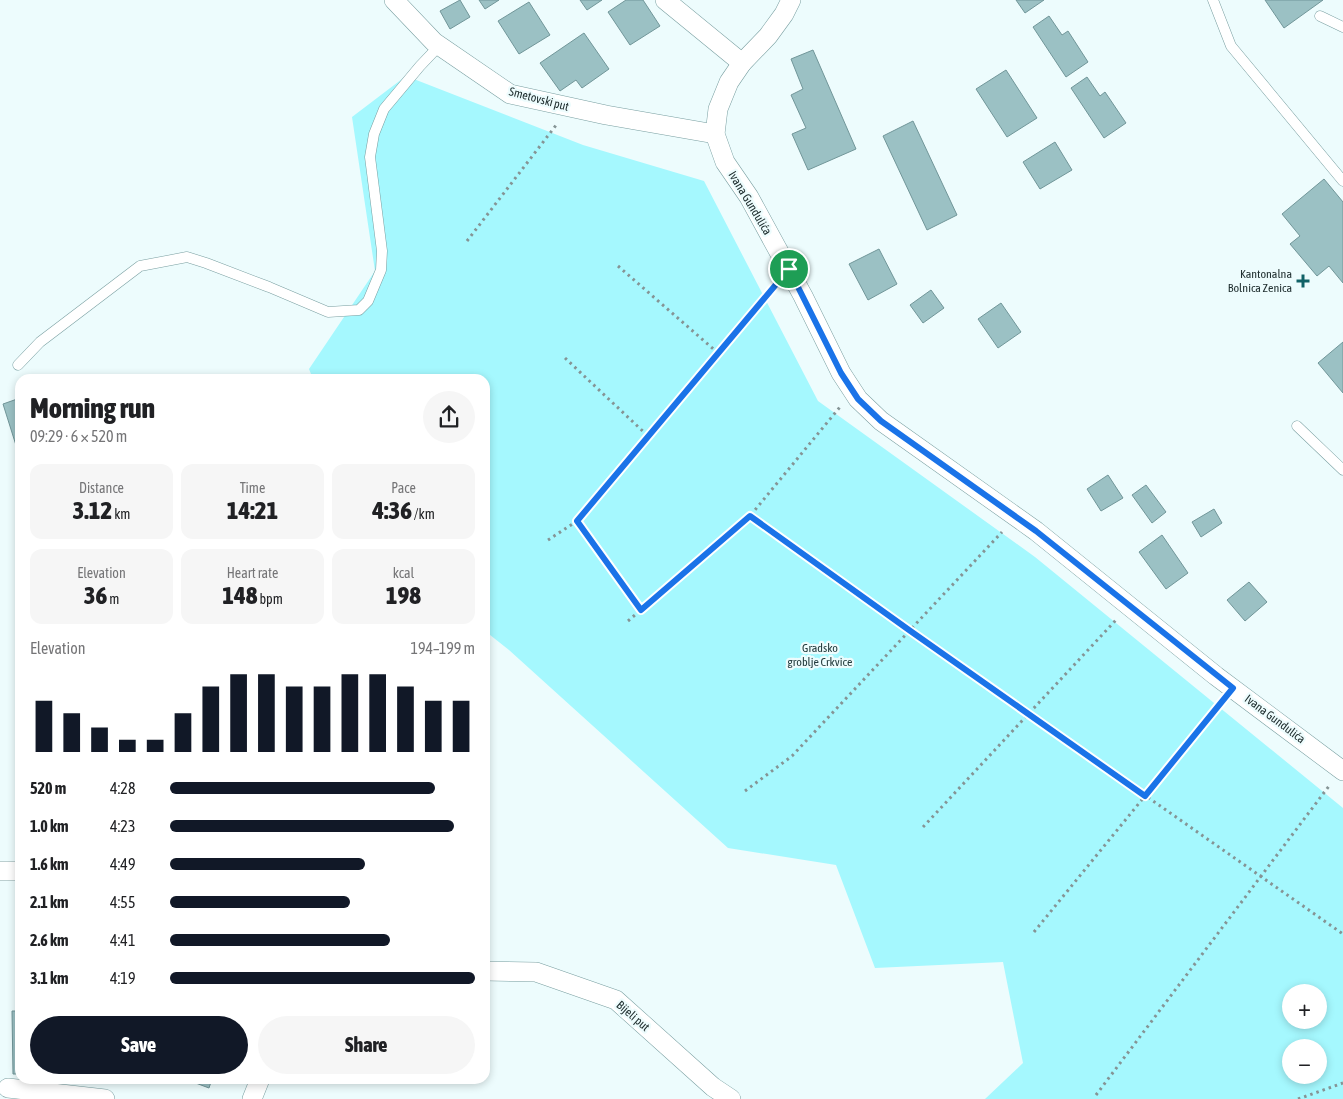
<!DOCTYPE html>
<html lang="en">
<head>
<meta charset="utf-8">
<style>
  :root { --surface:#fff; --page:#f6f6f6; --text:#202124; --muted:#757577; --accent:#111827 }
  body { margin:0; font-family:"Asap Condensed",sans-serif; background:var(--page); color:var(--text); height:100vh; display:flex; flex-direction:column; font-size:19px; white-space:nowrap }
  * { box-sizing:border-box; margin:0 }
  p { font-size:16px; color:var(--muted) }
  .icon { flex:none; width:28px; height:28px; fill:none; stroke:currentColor; stroke-width:2; stroke-linecap:round; stroke-linejoin:round }
  .map { position:relative; flex:1; overflow:hidden }
  .panel { position:absolute; left:15px; top:374px; width:475px; height:710px; display:flex; flex-direction:column; background:var(--surface); border-radius:15px; box-shadow:0 2px 8px #0003 }
  .panel>* { flex:none }
  .buttons { position:absolute; left:1282px; top:984px; display:grid; gap:10px }
  .buttons a { display:grid; place-items:center; width:45px; height:45px; border-radius:50%; background:var(--surface); box-shadow:0 2px 8px #0003; font-size:25px }
  .pin { position:absolute; display:grid; place-items:center; width:42px; height:42px; color:#fff; margin:-21px; border:2px solid #fff; border-radius:50%; box-shadow:0 1px 5px #0007 }
  .round { display:grid; place-items:center; flex:none; width:52px; height:52px; border-radius:26px; background:var(--page) }
  .summary { display:flex; align-items:center; justify-content:space-between; height:85px; padding:0 15px }
  h1 { font-size:28px; font-weight:800; line-height:38px }
  .metrics { display:grid; grid-template-columns:repeat(3,1fr); gap:8px; height:85px; padding:5px 15px }
  .metrics div { display:grid; align-content:center; border-radius:12px; background:var(--page); text-align:center }
  .metrics b { font-size:25px; font-weight:800 }
  .metrics small { font-size:14px; font-weight:400 }
  .metrics p { font-size:14px }
  .chart { height:140px; padding:10px 15px }
  .chart p { display:flex; justify-content:space-between }
  .chart svg { width:100%; height:90px; margin-top:5px; stroke:var(--accent); stroke-width:6 }
  .action { display:flex; gap:10px; margin-top:auto; padding:10px 15px }
  .action a { flex:1; height:58px; border-radius:30px; background:var(--accent); color:#fff; font-size:20px; font-weight:800; line-height:58px; text-align:center }
  .action a+a { background:var(--page); color:var(--text) }
  ul { padding:0 15px; list-style:none; font-size:16px }
  li { display:grid; grid-template-columns:80px 60px 1fr; align-items:center; height:38px }
  li i { height:12px; border-radius:6px; background:var(--accent) }
  .map>svg:first-child { display:block }
  .green { fill:#a5f8fe; fill-rule:evenodd }
  .building { fill:#9bc1c4; stroke:#719699 }
  .lines { fill:none; stroke-linecap:round; stroke-linejoin:round }
  .lane-casing { stroke:#799fa1; stroke-width:11 }
  .street-casing { stroke:#799fa1; stroke-width:20 }
  .path { stroke:#859495; stroke-width:3; stroke-dasharray:2.5 4; stroke-linecap:butt }
  .lane { stroke:#fff; stroke-width:10 }
  .street { stroke:#fff; stroke-width:19 }
  .route-casing { stroke:#fff; stroke-width:10 }
  .route { stroke:#1a73e8; stroke-width:6 }
  .poi-dot { fill:#116267; stroke:#edfcfd; stroke-width:2 }
  .labels { text-anchor:middle; dominant-baseline:central; stroke-width:4.5; stroke-linejoin:round; paint-order:stroke }
  .street-label { font-size:12px; fill:#213031; stroke:#edfcfd }
  .poi-label { font-size:12px; fill:#213031; stroke:#edfcfd; text-anchor:end }
  .park-label { font-size:12px; fill:#223a3c; stroke:#edfcfd }
</style>
</head>
<body>
<div class="map">
<svg width="1343" height="1099" viewBox="0 0 1343 1099">
  <rect width="100%" height="100%" fill="#edfcfd"/>
  <path class="green" d="M 406,76 L 583,145 L 704,181 L 818,401 L 1035,557 L 1343,808 L 1343,1099 L 985,1099 L 1023,1063 L 1003,962 L 875,968 L 836,865 L 728,848 L 509,650 L 485,631 L 485,379 L 313,379 L 309,369 L 375,271 L 352,117 ZM 1291,992 L 1319,992 L 1319,1020 L 1291,1020 ZM 1291,1048 L 1319,1048 L 1319,1075 L 1291,1075 Z"/>
  <g class="building">
    <path d="M 460,0 L 470,17 L 450,29 L 440,11 Z"/>
    <path d="M 479,0 L 499,0 L 485,9 Z"/>
    <path d="M 580,0 L 602,0 L 587,10 Z"/>
    <path d="M 626,0 L 643,0 L 660,26 L 630,45 L 608,12 Z"/>
    <path d="M 1016,0 L 1044,0 L 1025,13 Z"/>
    <path d="M 1265,0 L 1323,0 L 1284,28 Z"/>
    <path d="M 529,2 L 550,35 L 519,54 L 498,21 Z"/>
    <path d="M 1049,16 L 1062,35 L 1068,31 L 1088,62 L 1066,77 L 1033,27 Z"/>
    <path d="M 584,33 L 609,69 L 582,88 L 576,80 L 560,91 L 540,63 Z"/>
    <path d="M 813,50 L 856,149 L 808,170 L 792,134 L 806,128 L 791,95 L 803,89 L 791,59 Z"/>
    <path d="M 1006,70 L 1037,118 L 1007,137 L 976,89 Z"/>
    <path d="M 1087,77 L 1100,96 L 1105,92 L 1126,123 L 1104,138 L 1071,88 Z"/>
    <path d="M 913,121 L 957,215 L 927,230 L 883,136 Z"/>
    <path d="M 1055,142 L 1072,170 L 1040,189 L 1023,162 Z"/>
    <path d="M 1324,179 L 1343,202 L 1343,283 L 1329,266 L 1317,276 L 1290,244 L 1300,236 L 1282,214 Z"/>
    <path d="M 879,249 L 897,284 L 868,300 L 849,264 Z"/>
    <path d="M 931,290 L 944,308 L 923,323 L 910,305 Z"/>
    <path d="M 1001,303 L 1021,332 L 998,348 L 978,319 Z"/>
    <path d="M 1343,342 L 1343,393 L 1318,363 Z"/>
    <path d="M 20,398 L 20,458 L 3,404 Z"/>
    <path d="M 1108,475 L 1123,498 L 1101,511 L 1087,489 Z"/>
    <path d="M 1146,485 L 1166,512 L 1152,523 L 1132,495 Z"/>
    <path d="M 1214,509 L 1222,523 L 1201,537 L 1192,522 Z"/>
    <path d="M 1162,535 L 1188,573 L 1166,589 L 1139,552 Z"/>
    <path d="M 1249,582 L 1267,602 L 1245,621 L 1227,600 Z"/>
    <path d="M 12,1011 L 20,1011 L 20,1074 L 13,1074 Z"/>
    <path d="M 185,1079 L 212,1079 L 209,1088 Z"/>
  </g>
  <g class="lines">
    <defs>
      <g id="lane">
        <path d="M 1213,0 L 1231,46 L 1343,181"/>
        <path d="M 1320,16 L 1343,27"/>
        <path d="M 18,365 L 40,342 L 140,266 L 187,257 L 206,263 L 269,287 L 328,312 L 359,310 L 368,301 L 381,270 L 382,251 L 370,157 L 374,134 L 384,109 L 420,66 L 439,46"/>
        <path d="M 1297,426 L 1343,470"/>
      </g>
      <g id="street">
        <path d="M 394,0 L 434,42 L 510,94 L 606,115 L 715,134"/>
        <path d="M 665,0 L 742,63"/>
        <path d="M 791,0 L 784,14 L 768,36 L 742,63 L 729,82 L 718,109 L 715,134 L 725,162 L 749,197 L 803,296 L 841,373 L 858,399 L 881,421 L 1036,531 L 1216,676 L 1343,771"/>
        <path d="M 0,871 L 20,871"/>
        <path d="M 485,971 L 536,972 L 616,1000 L 713,1087 L 731,1099"/>
        <path d="M 8,1088 L 105,1099"/>
        <path d="M 252,1099 L 260,1079"/>
      </g>
    </defs>
    <use href="#lane" class="lane-casing"/>
    <use href="#street" class="street-casing"/>
    <g class="path">
      <path d="M 467,241 L 557,124"/>
      <path d="M 618,266 L 718,353"/>
      <path d="M 565,358 L 648,436"/>
      <path d="M 750,516 L 909,630 L 1343,934"/>
      <path d="M 577,521 L 641,610"/>
      <path d="M 548,540 L 577,521 L 775,286"/>
      <path d="M 628,621 L 750,516 L 840,407"/>
      <path d="M 745,791 L 792,756 L 1002,532"/>
      <path d="M 923,827 L 1116,620"/>
      <path d="M 1034,932 L 1220,704"/>
      <path d="M 1096,1095 L 1329,786"/>
      <path d="M 1298,1099 L 1343,1083"/>
    </g>
    <use href="#lane" class="lane"/>
    <use href="#street" class="street"/>
  </g>
  <g class="lines">
    <defs>
      <path id="route" d="M 789,269 L 841,373 L 858,399 L 881,421 L 1036,531 L 1233,688 L 1145,796 L 909,630 L 750,516 L 641,610 L 577,521 Z"/>
    </defs>
    <use href="#route" class="route-casing"/>
    <use href="#route" class="route"/>
  </g>
  <path class="poi-dot" d="M1300.5 273.5h5v5h5v5h-5v5h-5v-5h-5v-5h5z"/>
  <g class="labels">
    <g class="street-label">
      <text transform="translate(539 99) rotate(15)">Smetovski put</text>
      <text transform="translate(750 203) rotate(59)">Ivana Gundulića</text>
      <text transform="translate(1275 719) rotate(37)">Ivana Gundulića</text>
      <text transform="translate(633 1016) rotate(41)">Bijeli put</text>
    </g>
    <g class="poi-label">
      <text x="1292" y="274">Kantonalna<tspan x="1292" dy="14">Bolnica Zenica</tspan></text>
    </g>
    <g class="park-label">
      <text x="820" y="648">Gradsko<tspan x="820" dy="14">groblje Crkvice</tspan></text>
    </g>
  </g>
</svg>
<div class="buttons">
<a>+</a>
<a>−</a>
</div>
<div class="pin" style="left:789px;top:269px;background:#1e9e55"><svg class="icon" aria-label="arrive" viewBox="0 0 24 24"><path d="M6 21V4h12l-3 4 3 4H6"/></svg></div>
<section class="panel">
<div class="summary"><div><h1>Morning run</h1><p>09:29 · 6 × 520 m</p></div><a class="round"><svg class="icon" aria-label="share" viewBox="0 0 24 24"><path d="M12 15V3M7 8l5-5 5 5M5 13v7h14v-7"/></svg></a></div>
<div class="metrics">
<div><p>Distance</p><b>3.12<small> km</small></b></div>
<div><p>Time</p><b>14:21</b></div>
<div><p>Pace</p><b>4:36<small> /km</small></b></div>
</div>
<div class="metrics">
<div><p>Elevation</p><b>36<small> m</small></b></div>
<div><p>Heart rate</p><b>148<small> bpm</small></b></div>
<div><p>kcal</p><b>198</b></div>
</div>
<div class="chart"><p><span>Elevation</span>194–199 m</p>
<svg viewBox="0 0 160 44" preserveAspectRatio="none"><path d="M5 44V19M15 44V25M25 44V32M35 44V38M45 44V38M55 44V25M65 44V12M75 44V6M85 44V6M95 44V12M105 44V12M115 44V6M125 44V6M135 44V12M145 44V19M155 44V19"/></svg>
</div>
<ul>
<li><b>520 m</b>4:28<i style="width:87%"></i></li>
<li><b>1.0 km</b>4:23<i style="width:93%"></i></li>
<li><b>1.6 km</b>4:49<i style="width:64%"></i></li>
<li><b>2.1 km</b>4:55<i style="width:59%"></i></li>
<li><b>2.6 km</b>4:41<i style="width:72%"></i></li>
<li><b>3.1 km</b>4:19<i style="width:100%"></i></li>
</ul>
<div class="action"><a>Save</a><a>Share</a></div>
</section>
</div>
</body>
</html>
